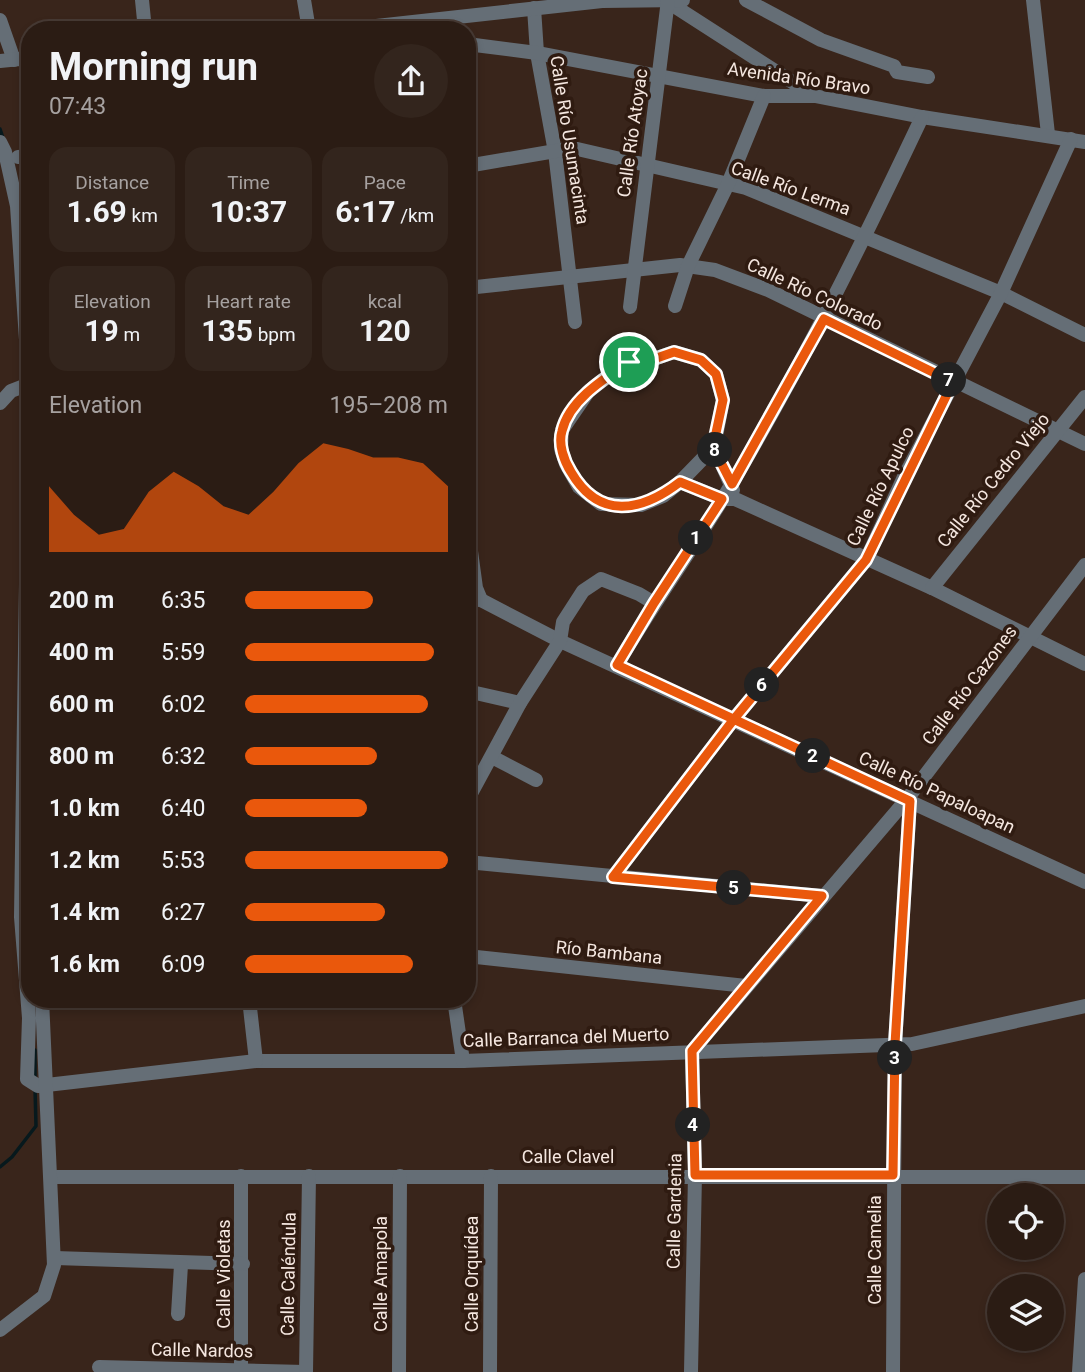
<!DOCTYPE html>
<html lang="en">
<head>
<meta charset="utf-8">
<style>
  :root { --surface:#2b1c14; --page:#33251d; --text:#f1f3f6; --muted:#a6a1a0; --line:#473a34; --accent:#ea580c }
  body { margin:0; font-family:Roboto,sans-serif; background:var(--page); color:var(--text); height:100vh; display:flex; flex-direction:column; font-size:26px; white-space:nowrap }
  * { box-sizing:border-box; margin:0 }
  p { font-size:23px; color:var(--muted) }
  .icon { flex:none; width:38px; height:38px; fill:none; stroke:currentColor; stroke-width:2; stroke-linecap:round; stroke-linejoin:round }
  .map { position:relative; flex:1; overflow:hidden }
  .drawer { position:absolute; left:21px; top:21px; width:455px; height:987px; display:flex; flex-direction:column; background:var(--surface); border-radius:28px; box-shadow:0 4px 10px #0003,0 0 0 2px var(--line) }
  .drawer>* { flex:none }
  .tools { position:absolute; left:987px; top:1183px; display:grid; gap:14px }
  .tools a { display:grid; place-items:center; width:77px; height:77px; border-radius:50%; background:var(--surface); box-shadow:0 4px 10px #0003,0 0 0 2px var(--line); font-size:35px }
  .pin { position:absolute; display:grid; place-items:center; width:60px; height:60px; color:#fff; margin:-30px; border:4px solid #fff; border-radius:50%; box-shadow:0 2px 7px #0007 }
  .km { position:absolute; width:35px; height:35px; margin:-18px; border-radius:50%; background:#222; color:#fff; font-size:19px; line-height:35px; text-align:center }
  .round { display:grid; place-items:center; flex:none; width:74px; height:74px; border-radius:37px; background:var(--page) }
  .headline { display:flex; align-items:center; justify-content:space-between; height:119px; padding:0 28px }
  h1 { font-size:38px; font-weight:700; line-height:52px }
  .metrics { display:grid; grid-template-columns:repeat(3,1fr); gap:10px; height:119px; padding:7px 28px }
  .metrics div { display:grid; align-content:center; border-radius:18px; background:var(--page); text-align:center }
  .metrics b { font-size:30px; font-weight:700 }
  .metrics small { font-size:19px; font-weight:400 }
  .metrics p { font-size:19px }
  .chart { height:196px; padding:14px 28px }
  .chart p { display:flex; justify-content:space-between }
  .chart svg { width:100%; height:126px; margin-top:7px; fill:var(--accent); opacity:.7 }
  ul { padding:0 28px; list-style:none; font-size:23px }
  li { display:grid; grid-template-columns:112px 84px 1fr; align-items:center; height:52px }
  li i { height:18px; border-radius:9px; background:var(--accent) }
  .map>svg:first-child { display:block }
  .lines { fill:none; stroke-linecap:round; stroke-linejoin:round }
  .stream { stroke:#07191d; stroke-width:3.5 }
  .minor { stroke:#656e76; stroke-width:14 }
  .route-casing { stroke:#fff; stroke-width:14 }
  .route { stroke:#ea580c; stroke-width:9 }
  .labels { text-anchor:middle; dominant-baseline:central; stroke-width:7; stroke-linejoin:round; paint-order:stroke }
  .street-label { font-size:18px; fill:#f5e7e0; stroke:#2f1b11 }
</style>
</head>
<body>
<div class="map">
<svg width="1085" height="1372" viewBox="0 0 1085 1372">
  <rect width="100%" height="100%" fill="#39251b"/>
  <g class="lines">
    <g class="stream">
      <path d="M 0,129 L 3,138"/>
      <path d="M 29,859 L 30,892"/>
      <path d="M 35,1050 L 35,1081"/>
      <path d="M 0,1167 L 12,1157 L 36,1126 L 35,1088"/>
    </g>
    <g class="minor">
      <path d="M 142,0 L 145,30"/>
      <path d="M 304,0 L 309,30"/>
      <path d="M 746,0 L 821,40 L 894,66 L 897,72 L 928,77"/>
      <path d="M 1033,0 L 1048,134"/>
      <path d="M 668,2 L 814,96"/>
      <path d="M 534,8 L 537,53 L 555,152 L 575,322"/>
      <path d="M 0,20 L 14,60"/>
      <path d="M 340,30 L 602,1 L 683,0"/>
      <path d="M 467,44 L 537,53 L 764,96 L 815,96 L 922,117 L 1085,142"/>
      <path d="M 0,61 L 30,58"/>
      <path d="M 0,142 L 5,152 L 17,206 L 29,384 L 21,917 L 29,1018 L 27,1079 L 38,1086 L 256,1061 L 463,1061 L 912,1044 L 1085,1006"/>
      <path d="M 18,157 L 30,156"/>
      <path d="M 467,166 L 573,148 L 746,188 L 1001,293 L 1085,335"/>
      <path d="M 29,244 L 30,244"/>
      <path d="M 467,288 L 680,265 L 715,270 L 768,290 L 1085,444"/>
      <path d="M 675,306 L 688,266 L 728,184 L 764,96"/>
      <path d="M 630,307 L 668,0"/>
      <path d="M 674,352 L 701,360 L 716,374 L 723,400 L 714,447 L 680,482 L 663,496 L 641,505 L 601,504 L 579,487 L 566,464 L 561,449 L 562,430 L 588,392 L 613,372 L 629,362 L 651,360 Z"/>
      <path d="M 0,403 L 11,391 L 29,384"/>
      <path d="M 714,447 L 733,490"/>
      <path d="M 680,482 L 722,499 L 735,499 L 932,588 L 1085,664"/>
      <path d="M 467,522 L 476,588 L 481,600"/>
      <path d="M 932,588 L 1085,397"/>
      <path d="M 467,599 L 481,600 L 560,641 L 1085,882"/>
      <path d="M 617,665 C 652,605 693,549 728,490 C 800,369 862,244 922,117"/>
      <path d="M 467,691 L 520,703"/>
      <path d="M 492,757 L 536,780"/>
      <path d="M 467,801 L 520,703 L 560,641 L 563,622 L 583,591 L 601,579 L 639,594 L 654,603"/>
      <path d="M 467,862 L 822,896"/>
      <path d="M 613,877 L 734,719 L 866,560 L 904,477 L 1001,293 L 1071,139"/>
      <path d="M 467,956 L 746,986"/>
      <path d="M 249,999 L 256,1061"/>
      <path d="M 454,999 L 463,1061"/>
      <path d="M 241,1176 L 241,1372"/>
      <path d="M 51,1177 L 1085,1177"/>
      <path d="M 55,1258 L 243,1264"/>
      <path d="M 178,1314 L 181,1265"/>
      <path d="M 0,1330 L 44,1296 L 54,1265 L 42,999"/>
      <path d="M 99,1367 L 305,1372"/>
      <path d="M 306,1372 L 309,1176"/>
      <path d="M 399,1372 L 400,1176"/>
      <path d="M 490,1372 L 491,1176"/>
      <path d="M 691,1372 L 695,1175 L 692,1051 L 907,799 L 1085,565"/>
      <path d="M 893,1372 L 895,1044 L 910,801"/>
      <path d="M 1079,1372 L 1085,1279"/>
    </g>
  </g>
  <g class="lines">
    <defs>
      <path id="route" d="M 629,362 C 605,378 569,400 562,431 C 558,444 564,461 571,472 C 599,520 641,512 680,482 L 722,499 L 654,603 L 617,665 L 910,801 L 895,1044 L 893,1175 L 695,1175 L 692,1051 L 822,896 L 613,877 L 734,719 L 866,560 L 953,382 L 824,319 L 732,484 L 713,447 L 723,400 L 716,374 L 701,360 L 674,352 L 651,360 L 629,362"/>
    </defs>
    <use href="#route" class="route-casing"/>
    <use href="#route" class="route"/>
  </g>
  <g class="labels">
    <g class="street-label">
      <text transform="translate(799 78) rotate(8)">Avenida Río Bravo</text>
      <text transform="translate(632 133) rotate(-82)">Calle Río Atoyac</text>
      <text transform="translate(570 140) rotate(81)">Calle Río Usumacinta</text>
      <text transform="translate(791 188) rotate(20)">Calle Río Lerma</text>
      <text transform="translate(815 294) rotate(25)">Calle Río Colorado</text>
      <text transform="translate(993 480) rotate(-51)">Calle Río Cedro Viejo</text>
      <text transform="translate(880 486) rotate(-64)">Calle Río Apulco</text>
      <text transform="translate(969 685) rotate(-53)">Calle Río Cazones</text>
      <text transform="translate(937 792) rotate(25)">Calle Río Papaloapan</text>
      <text transform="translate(609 952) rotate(6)">Río Bambana</text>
      <text transform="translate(566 1037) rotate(-2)">Calle Barranca del Muerto</text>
      <text x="568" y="1156">Calle Clavel</text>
      <text transform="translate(674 1211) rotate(-89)">Calle Gardenia</text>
      <text transform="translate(874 1250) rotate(-90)">Calle Camelia</text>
      <text transform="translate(223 1274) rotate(-90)">Calle Violetas</text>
      <text transform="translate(288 1274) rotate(-89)">Calle Caléndula</text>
      <text transform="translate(380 1274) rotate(-90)">Calle Amapola</text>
      <text transform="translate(471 1274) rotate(-90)">Calle Orquídea</text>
      <text transform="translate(202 1350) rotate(1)">Calle Nardos</text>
    </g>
  </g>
</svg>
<div class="tools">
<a><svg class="icon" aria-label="locate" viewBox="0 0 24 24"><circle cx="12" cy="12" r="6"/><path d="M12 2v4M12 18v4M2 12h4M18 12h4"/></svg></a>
<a><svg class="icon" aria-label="layers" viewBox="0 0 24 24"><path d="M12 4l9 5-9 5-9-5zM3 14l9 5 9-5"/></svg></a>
</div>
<div class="pin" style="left:629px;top:362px;background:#1e9e55"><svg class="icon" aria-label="arrive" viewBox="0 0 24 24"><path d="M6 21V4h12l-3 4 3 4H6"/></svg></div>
<b class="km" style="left:696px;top:538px">1</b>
<b class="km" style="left:813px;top:756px">2</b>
<b class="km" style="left:895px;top:1058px">3</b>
<b class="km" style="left:693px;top:1125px">4</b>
<b class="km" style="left:734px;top:888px">5</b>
<b class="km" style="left:762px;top:685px">6</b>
<b class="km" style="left:949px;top:380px">7</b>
<b class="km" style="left:715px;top:450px">8</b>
<section class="drawer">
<div class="headline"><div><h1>Morning run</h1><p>07:43</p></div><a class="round"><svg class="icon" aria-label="share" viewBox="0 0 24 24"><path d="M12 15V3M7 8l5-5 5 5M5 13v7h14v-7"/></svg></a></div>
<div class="metrics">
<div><p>Distance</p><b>1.69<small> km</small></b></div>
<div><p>Time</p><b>10:37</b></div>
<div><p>Pace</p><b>6:17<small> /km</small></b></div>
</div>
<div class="metrics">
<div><p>Elevation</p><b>19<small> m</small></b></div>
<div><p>Heart rate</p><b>135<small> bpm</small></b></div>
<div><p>kcal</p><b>120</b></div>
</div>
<div class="chart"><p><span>Elevation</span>195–208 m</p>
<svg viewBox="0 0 160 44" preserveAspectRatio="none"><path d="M0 44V21L10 31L20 38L30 36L40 23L50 16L60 21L70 28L80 31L90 23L100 13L110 6L120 8L130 11L140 11L150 13L160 21V44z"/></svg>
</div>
<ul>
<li><b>200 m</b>6:35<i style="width:63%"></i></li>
<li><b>400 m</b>5:59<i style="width:93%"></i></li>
<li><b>600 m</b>6:02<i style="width:90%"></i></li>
<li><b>800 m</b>6:32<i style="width:65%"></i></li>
<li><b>1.0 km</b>6:40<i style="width:60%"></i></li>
<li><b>1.2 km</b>5:53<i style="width:100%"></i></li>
<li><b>1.4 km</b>6:27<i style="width:69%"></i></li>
<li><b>1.6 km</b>6:09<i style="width:83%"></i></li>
</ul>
</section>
</div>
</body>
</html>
